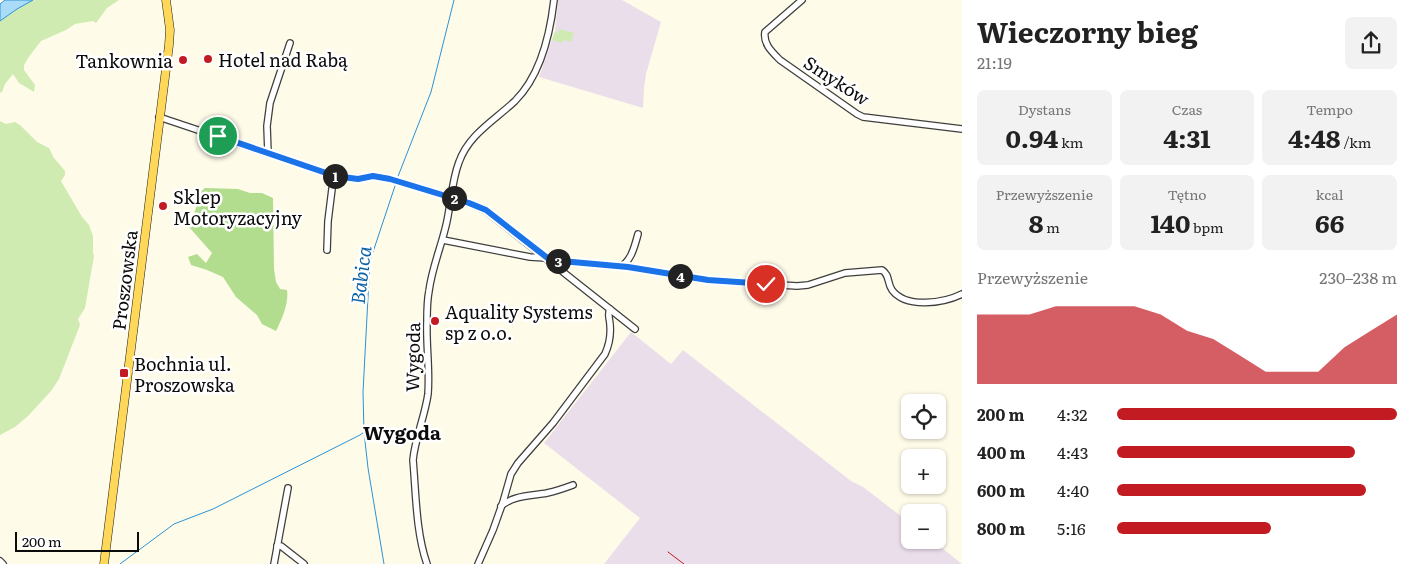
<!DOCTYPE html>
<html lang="pl">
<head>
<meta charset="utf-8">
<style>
  :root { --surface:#fff; --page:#f2f2f2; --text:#222; --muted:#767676; --accent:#c31b22 }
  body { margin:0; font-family:Literata,serif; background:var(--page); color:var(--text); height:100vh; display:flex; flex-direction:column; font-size:19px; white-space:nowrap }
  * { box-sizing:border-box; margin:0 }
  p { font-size:16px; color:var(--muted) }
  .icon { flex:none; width:28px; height:28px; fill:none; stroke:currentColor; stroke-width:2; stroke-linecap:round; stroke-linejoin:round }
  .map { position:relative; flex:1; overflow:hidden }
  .side { display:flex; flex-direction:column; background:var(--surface); width:450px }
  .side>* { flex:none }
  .tools { position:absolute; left:901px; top:394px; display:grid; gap:10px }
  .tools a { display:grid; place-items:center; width:45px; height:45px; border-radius:8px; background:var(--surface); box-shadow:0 1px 4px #0004; font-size:25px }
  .scale { position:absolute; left:15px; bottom:12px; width:124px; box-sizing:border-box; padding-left:5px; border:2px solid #0b0b0b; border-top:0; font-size:14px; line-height:18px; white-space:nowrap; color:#0b0b0b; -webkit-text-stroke:4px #fff; paint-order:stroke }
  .pin { position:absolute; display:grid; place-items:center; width:42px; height:42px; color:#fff; margin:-21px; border:2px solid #fff; border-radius:50%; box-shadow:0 1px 5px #0007 }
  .km { position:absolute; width:25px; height:25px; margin:-12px; border-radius:50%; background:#222; color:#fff; font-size:14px; line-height:25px; text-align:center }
  .round { display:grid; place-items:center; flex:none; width:52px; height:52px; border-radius:8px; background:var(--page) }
  .headline { display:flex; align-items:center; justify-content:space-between; height:85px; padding:0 15px }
  h1 { font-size:28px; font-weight:700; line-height:38px }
  .metrics { display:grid; grid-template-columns:repeat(3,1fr); gap:8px; height:85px; padding:5px 15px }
  .metrics div { display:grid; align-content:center; border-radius:8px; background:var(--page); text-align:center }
  .metrics b { font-size:25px; font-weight:700 }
  .metrics small { font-size:14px; font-weight:400 }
  .metrics p { font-size:14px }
  .chart { height:140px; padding:10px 15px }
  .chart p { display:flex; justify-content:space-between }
  .chart svg { width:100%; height:90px; margin-top:5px; fill:var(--accent); opacity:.7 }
  ul { padding:0 15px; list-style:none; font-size:16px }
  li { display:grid; grid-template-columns:80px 60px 1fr; align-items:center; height:38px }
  li i { height:12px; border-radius:6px; background:var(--accent) }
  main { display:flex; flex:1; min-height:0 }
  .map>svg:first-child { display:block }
  .industrial { fill:#eadeeb }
  .green { fill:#cfebb1 }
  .forest { fill:#b2dd8f }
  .water { fill:#aadcfa; stroke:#2c92d6 }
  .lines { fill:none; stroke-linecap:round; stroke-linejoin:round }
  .stream { stroke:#2c92d6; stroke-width:1 }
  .minor-casing { stroke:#3e3e3e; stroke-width:8 }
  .major-casing { stroke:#1c1c1c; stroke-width:9 }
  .minor { stroke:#fff; stroke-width:5.5 }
  .major { stroke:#ffd759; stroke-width:8 }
  .rail { stroke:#c31b22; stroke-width:1 }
  .route-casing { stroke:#fff; stroke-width:10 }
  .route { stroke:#1a73e8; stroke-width:6 }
  .poi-dot { fill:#c31b22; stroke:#fff; stroke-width:2 }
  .labels { text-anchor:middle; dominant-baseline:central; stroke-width:5; stroke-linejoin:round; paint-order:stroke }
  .poi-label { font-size:18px; fill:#0b0b0b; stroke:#fff; text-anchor:start }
  .street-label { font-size:18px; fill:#0b0b0b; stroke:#fff }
  .water-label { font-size:19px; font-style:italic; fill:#0d62a4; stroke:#fff }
  .neighbourhood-label { font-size:19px; font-weight:bold; fill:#0b0b0b; stroke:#fff }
</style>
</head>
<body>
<main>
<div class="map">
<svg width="962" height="564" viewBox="0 0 962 564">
  <rect width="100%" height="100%" fill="#fffbe9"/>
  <g class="industrial">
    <path d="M 558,0 L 622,0 L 661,22 L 646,74 L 644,88 L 643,108 L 539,77 L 555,31 Z"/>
    <path d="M 631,332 L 671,364 L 683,350 L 851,481 L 863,487 L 910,523 L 910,540 L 932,540 L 962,564 L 604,564 L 640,518 L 544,443 Z"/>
  </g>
  <g class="green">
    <path d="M 33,0 L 119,0 L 107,8 L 96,23 L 93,21 L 75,24 L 66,30 L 41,41 L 28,58 L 24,65 L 24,70 L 35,85 L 34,92 L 19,83 L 13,74 L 5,84 L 2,92 L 0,93 L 0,21 L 17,9 Z"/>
    <path d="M 559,29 L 574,33 L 571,42 L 564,40 L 562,43 L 552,40 L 555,32 L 558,33 Z"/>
    <path d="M 0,121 L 6,124 L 15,122 L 20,125 L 37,142 L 49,148 L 54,158 L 65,171 L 65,175 L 61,181 L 82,217 L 89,225 L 93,236 L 93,253 L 94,256 L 85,308 L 78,319 L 80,325 L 59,379 L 51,391 L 28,416 L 15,427 L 0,435 Z"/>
  </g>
  <path class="forest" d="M 205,188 L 238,189 L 250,193 L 262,193 L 273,198 L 274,269 L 276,282 L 280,289 L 287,290 C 289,303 282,319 276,331 L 262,324 L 257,315 L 236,297 L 223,277 L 207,270 L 191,265 L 188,257 L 197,254 L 206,263 L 212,253 L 189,227 L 196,208 L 197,195 Z"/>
  <path class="water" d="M 5,0 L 33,0 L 17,9 L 0,21 L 0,4 Z"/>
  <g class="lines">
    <g class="stream">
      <path d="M 397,179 L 431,92 L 454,0"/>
      <path d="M 120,564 L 174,524 L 213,509 L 360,435 L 364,432"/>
      <path d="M 384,564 L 368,468 L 364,432 L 363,392 L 369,278 L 371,258 L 396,183"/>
    </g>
    <defs>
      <g id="minor">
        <path d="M 802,0 L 765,32 C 763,44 772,52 780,60 L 857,114 L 863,117 L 962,129"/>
        <path d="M 159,117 L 335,176 L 358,179 L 373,176 L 390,179 L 469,203 L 486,211 L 635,329"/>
        <path d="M 268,153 L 267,126 L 270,103 L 290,43"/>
        <path d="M 443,240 L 530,257 L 546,258"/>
        <path d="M 327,250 L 328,221 L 333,181 L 335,176"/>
        <path d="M 551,260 L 628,267 L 708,280 L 797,286 L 808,285 L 845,273 L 882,270 C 890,275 887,283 892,290 C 906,309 944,303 962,294"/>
        <path d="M 619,267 C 631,263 635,245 638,234"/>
        <path d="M 501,506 C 514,495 531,496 547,493 C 556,491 565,488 573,485"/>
        <path d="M 277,546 L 281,546 L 304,564"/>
        <path d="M 0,561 L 3,564"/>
        <path d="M 274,564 L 288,488"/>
        <path d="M 427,564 C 416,533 416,494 413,460 C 415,438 425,416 428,394 C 430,369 426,346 427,321 C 427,311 427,301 429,291 C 432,267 442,245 447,221 C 451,202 452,180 459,162 C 469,134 495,120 515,101 C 541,75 550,35 554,0"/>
        <path d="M 478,564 L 493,530 L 503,502 L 511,474 L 518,463 L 553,423 L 605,354 C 609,345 611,335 610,325 C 610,319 607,315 610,309"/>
      </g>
      <path id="major" d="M 104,564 L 169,45 L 170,30 L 166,0"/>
    </defs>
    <use href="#minor" class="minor-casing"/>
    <use href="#major" class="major-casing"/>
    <use href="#minor" class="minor"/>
    <use href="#major" class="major"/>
    <path class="rail" d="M 668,552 L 684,564"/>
  </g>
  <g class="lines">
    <defs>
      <path id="route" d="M 218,136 L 335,176 L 358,179 L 373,176 L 390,179 L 469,203 L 486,210 L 550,260 L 628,267 L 708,280 L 766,284"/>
    </defs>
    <use href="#route" class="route-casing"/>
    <use href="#route" class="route"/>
  </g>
  <g class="poi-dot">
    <circle cx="208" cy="59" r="5"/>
    <circle cx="183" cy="60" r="5"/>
    <circle cx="163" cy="206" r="5"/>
    <circle cx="435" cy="321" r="5"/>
    <rect x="119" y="368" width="10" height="10" rx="2.5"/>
  </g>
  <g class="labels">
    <g class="poi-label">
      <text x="218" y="59">Hotel nad Rabą</text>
      <text x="173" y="60" text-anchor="end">Tankownia</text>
      <text x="173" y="196">Sklep<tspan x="173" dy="21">Motoryzacyjny</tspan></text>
      <text x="445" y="311">Aquality Systems<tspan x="445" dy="21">sp z o.o.</tspan></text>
      <text x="134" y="363">Bochnia ul.<tspan x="134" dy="21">Proszowska</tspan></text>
    </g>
    <g class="street-label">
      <text transform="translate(837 80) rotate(33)">Smyków</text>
      <text transform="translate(124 280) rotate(-83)">Proszowska</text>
      <text transform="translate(412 357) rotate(-89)">Wygoda</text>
    </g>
    <g class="water-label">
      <text transform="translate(360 275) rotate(-83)">Babica</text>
    </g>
    <g class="neighbourhood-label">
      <text x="402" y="432">Wygoda</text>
    </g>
  </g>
</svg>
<div class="tools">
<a><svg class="icon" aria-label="locate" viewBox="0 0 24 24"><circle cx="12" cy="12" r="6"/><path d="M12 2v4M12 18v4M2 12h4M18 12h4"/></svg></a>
<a>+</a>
<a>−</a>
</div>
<div class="scale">200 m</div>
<div class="pin" style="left:218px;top:136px;background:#1e9e55"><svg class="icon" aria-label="arrive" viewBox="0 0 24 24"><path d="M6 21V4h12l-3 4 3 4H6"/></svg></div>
<div class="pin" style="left:766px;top:284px;background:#d93025"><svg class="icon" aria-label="check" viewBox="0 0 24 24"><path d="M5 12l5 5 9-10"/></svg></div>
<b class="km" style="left:335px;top:176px">1</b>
<b class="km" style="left:454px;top:198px">2</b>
<b class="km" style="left:558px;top:261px">3</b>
<b class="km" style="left:680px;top:276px">4</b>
</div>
<section class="side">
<div class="headline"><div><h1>Wieczorny bieg</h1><p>21:19</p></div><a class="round"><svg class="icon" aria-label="share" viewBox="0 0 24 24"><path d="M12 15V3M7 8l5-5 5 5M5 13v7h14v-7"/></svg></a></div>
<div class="metrics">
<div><p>Dystans</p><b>0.94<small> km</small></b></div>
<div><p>Czas</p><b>4:31</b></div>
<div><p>Tempo</p><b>4:48<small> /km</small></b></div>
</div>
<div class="metrics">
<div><p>Przewyższenie</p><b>8<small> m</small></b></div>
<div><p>Tętno</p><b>140<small> bpm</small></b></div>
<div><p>kcal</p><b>66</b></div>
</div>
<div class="chart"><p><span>Przewyższenie</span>230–238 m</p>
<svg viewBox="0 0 160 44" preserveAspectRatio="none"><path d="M0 44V10L10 10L20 10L30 6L40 6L50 6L60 6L70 10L80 18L90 22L100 30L110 38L120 38L130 38L140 26L150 18L160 10V44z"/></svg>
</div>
<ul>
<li><b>200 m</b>4:32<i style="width:100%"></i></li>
<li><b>400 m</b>4:43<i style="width:85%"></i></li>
<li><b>600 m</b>4:40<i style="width:89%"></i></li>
<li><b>800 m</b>5:16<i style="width:55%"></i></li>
</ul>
</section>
</main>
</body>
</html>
